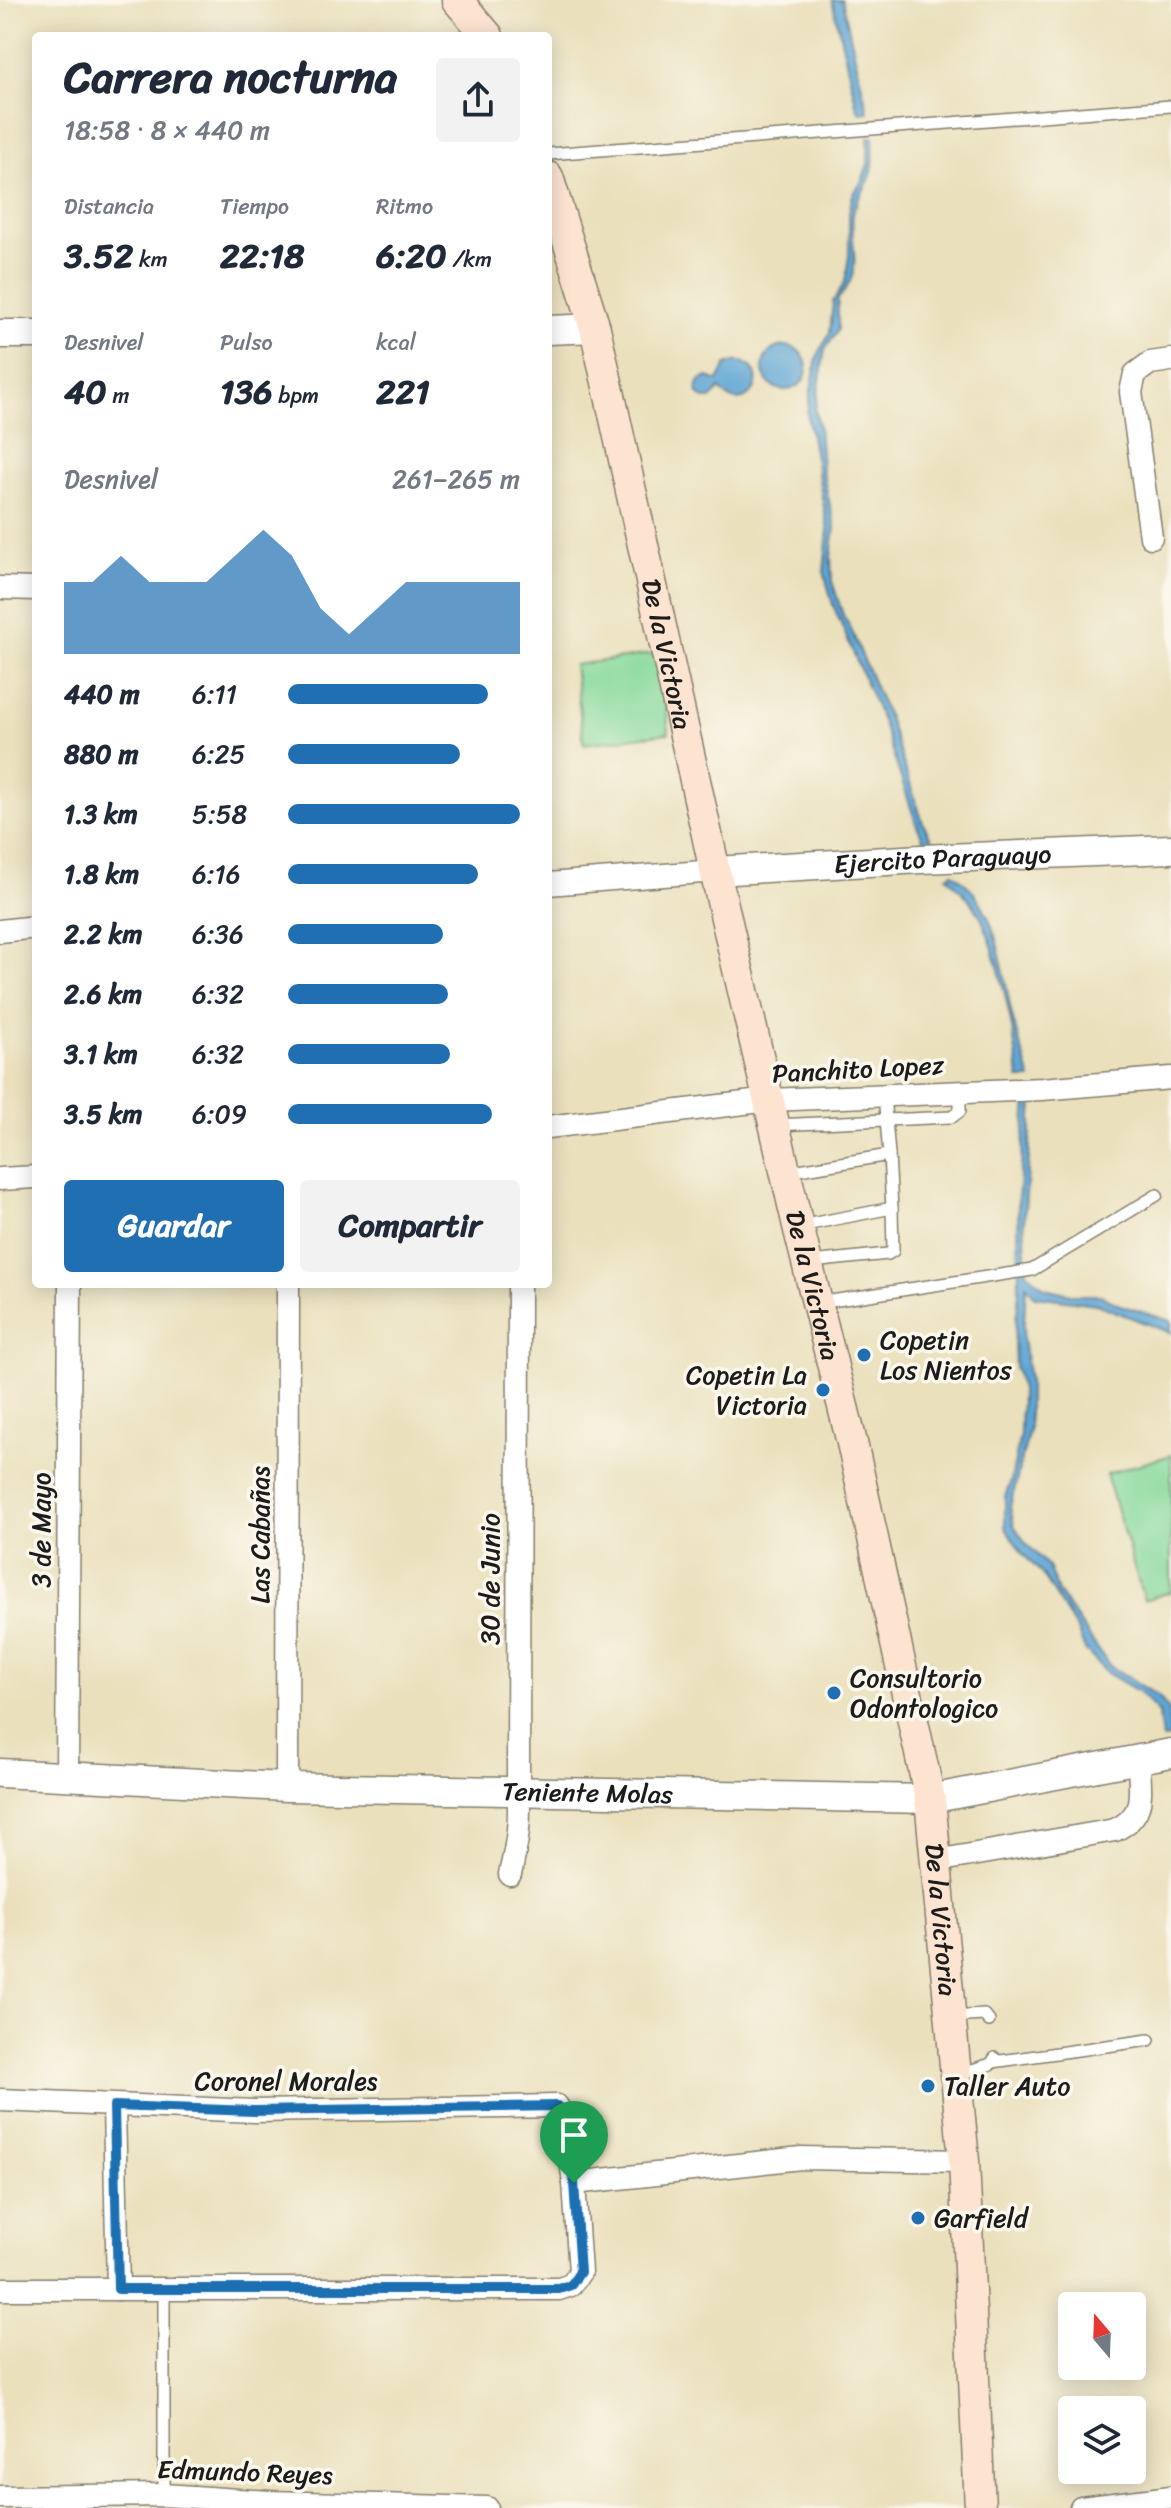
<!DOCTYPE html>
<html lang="es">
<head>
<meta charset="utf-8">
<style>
  :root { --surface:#fff; --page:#f2f2f3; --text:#1f2937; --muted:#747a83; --accent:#1f6fb2 }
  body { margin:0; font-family:Sriracha,sans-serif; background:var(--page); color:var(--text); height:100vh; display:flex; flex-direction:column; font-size:30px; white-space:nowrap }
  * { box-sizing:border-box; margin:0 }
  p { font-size:26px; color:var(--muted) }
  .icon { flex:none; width:44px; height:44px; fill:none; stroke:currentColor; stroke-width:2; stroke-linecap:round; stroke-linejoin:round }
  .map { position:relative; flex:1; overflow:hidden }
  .side { position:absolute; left:32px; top:32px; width:520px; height:1256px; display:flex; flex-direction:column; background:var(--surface); border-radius:8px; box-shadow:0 4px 20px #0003 }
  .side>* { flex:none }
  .needle { width:52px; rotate:341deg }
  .buttons { position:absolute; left:1058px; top:2292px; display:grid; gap:16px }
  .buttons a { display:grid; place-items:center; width:88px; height:88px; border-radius:8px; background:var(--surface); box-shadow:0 4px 20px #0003; font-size:40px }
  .pin { position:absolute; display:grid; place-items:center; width:68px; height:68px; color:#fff; margin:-82px -34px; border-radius:50% 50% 50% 0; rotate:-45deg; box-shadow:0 0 8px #0007 }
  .pin .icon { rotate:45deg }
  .round { display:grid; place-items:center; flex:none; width:84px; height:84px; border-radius:8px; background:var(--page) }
  .summary { display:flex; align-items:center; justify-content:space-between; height:136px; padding:0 32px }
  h1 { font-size:44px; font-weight:700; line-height:60px }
  .stats { display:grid; grid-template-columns:repeat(3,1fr); gap:12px; height:136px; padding:8px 32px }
  .stats div { display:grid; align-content:center }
  .stats b { font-size:34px; font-weight:700 }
  .stats small { font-size:22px; font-weight:400 }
  .stats p { font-size:22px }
  .chart { height:224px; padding:16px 32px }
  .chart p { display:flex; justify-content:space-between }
  .chart svg { width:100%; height:144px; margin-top:8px; fill:var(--accent); opacity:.7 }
  .action { display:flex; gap:16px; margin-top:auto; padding:16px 32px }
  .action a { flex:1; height:92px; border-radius:8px; background:var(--accent); color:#fff; font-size:32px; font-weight:700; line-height:92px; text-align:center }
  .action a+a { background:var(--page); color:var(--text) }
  ul { padding:0 32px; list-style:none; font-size:26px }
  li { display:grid; grid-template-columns:128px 96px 1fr; align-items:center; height:60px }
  li i { height:20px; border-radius:10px; background:var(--accent) }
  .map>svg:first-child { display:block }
  .green { fill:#86d99b; stroke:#517a5c; stroke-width:2 }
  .water { fill:#5ea5d4; stroke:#3d6078; stroke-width:2 }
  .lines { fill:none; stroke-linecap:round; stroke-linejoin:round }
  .service-casing { stroke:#837e6c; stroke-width:14 }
  .minor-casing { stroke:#837e6c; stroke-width:25 }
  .tertiary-casing { stroke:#837e6c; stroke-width:31 }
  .secondary-casing { stroke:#837e6c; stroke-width:33 }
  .service { stroke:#fff; stroke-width:11 }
  .minor { stroke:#fff; stroke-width:22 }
  .tertiary { stroke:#fff; stroke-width:28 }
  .secondary { stroke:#fde4d1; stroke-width:30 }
  .route-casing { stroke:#fff; stroke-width:16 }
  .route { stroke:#1f6fb2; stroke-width:10 }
  .poi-dot { fill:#1f6fb2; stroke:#fbf7ec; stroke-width:3 }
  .labels { text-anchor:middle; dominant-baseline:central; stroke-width:7; stroke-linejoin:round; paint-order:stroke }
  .street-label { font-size:26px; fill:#1c1c1c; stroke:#fbf7ec }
  .poi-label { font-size:26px; fill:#1c1c1c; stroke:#fbf7ec; text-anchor:start }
</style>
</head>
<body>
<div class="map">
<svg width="1171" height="2508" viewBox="0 0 1171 2508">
  <rect width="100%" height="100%" fill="#fbf7ec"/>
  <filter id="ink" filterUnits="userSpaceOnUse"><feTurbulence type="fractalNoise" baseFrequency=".0125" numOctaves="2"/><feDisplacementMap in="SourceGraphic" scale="16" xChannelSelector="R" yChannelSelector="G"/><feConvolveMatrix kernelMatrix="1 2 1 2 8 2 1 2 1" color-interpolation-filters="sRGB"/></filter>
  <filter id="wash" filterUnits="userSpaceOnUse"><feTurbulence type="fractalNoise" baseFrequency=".006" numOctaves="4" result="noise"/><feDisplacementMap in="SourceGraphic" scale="32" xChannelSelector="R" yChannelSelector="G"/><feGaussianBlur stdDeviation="1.8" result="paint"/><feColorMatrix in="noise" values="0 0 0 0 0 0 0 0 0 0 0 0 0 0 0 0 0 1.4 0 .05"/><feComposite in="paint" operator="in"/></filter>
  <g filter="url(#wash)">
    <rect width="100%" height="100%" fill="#eae0bc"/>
    <g class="green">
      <path d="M 659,653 L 669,733 L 584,744 L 574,665 Z"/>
      <path d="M 1171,1455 L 1171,1592 L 1144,1600 L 1106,1474 Z"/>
    </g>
    <g class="water">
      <path d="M 832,0 L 842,0 L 868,112 L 861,113 L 857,108 Z"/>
      <path d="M 868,137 L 873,137 C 873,149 875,164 871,175 C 866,189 855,200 853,215 C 849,250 866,268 838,299 L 838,330 L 825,350 L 815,410 L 819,426 L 822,470 L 835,527 L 831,557 L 832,581 L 843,615 L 850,627 L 889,720 L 923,823 L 936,848 L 927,848 L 916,823 L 882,721 L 833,605 L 824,572 L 828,530 L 807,413 L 817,357 L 830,332 L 833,301 L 845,282 L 849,256 L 849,212 L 853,195 L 862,181 L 868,164 Z"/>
      <circle cx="785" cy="368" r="22"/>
      <path d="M 738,361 C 778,370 744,422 720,389 L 711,399 L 704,399 L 698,394 C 696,385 699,379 708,377 L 718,381 L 726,365 Z"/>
      <path d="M 953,873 C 1000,906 1001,967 1013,1019 C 1018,1039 1025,1059 1031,1079 L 1019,1079 C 1016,1040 997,941 976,909 C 969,897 957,887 947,876 Z"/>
      <path d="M 1027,1102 L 1033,1103 L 1024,1222 L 1027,1272 L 1045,1288 L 1075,1295 L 1101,1295 L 1117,1304 L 1171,1321 L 1171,1333 L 1096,1304 L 1035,1296 L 1026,1285 L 1023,1338 L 1029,1382 L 1029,1430 L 1010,1507 L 1014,1525 L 1025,1542 L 1048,1566 L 1058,1592 L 1109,1665 L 1159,1697 L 1168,1709 L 1171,1737 L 1162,1740 L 1159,1713 L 1139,1692 L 1107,1673 L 1085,1650 L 1077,1630 L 1042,1574 L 1022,1553 L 1005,1527 L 1005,1497 L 1011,1481 L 1020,1435 L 1021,1389 L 1015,1367 L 1014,1342 L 1019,1291 L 1018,1200 Z"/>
    </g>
  </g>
  <g filter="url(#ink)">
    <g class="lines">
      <defs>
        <g id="service">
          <path d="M 548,154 L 1171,106"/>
          <path d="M 884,1095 L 889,1155"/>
          <path d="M 775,1125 L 952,1117 L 960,1111 L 960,1092"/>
          <path d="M 787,1172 L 889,1155 L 892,1208 L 800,1226"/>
          <path d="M 811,1262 L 888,1254 L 893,1251 L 892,1208"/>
          <path d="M 818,1303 L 1032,1270 L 1157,1195"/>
          <path d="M 951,2017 L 984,2015 L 989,2021"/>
          <path d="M 993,2062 L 1149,2040"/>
          <path d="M 956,2075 L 991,2064 L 995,2058"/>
          <path d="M 164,2289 L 164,2495"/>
        </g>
        <g id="minor">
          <path d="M 1151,537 L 1131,392 L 1135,374 L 1150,363 L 1171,360"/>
          <path d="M 0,588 L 36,589"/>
          <path d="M 548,884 L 715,871"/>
          <path d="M 0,931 L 36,927"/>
          <path d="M 548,1127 L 769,1100 L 1042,1089 L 1171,1078"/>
          <path d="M 0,1179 L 36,1177"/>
          <path d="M 67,1776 L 70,1284"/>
          <path d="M 287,1787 L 288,1284"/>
          <path d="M 936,1861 L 1115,1830 C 1148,1814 1139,1792 1139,1760"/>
          <path d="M 510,1874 C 517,1845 521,1820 518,1790 L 519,1284"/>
          <path d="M 0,2100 L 254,2111 L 557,2106 L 565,2118 L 574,2183 L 580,2272 L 571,2285 L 559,2289 L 0,2289"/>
          <path d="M 114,2106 L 118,2289"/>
          <path d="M 574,2183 L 801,2158 L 964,2161"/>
          <path d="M 0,2497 L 164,2495 L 270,2502 L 487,2508"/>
          <path d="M 1081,2508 L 1171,2497"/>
        </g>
        <g id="tertiary">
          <path d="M 548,330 L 595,328"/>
          <path d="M 0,334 L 36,334"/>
          <path id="s1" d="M 715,871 L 921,859 L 1171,849"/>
          <path id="s2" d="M 0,1773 L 287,1787 L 930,1799 L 1171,1753"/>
        </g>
        <g id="secondary">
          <path d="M 457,0 L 488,36"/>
          <path id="s3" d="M 548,177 L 595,328 L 715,871 L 798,1226 L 853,1447 L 930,1799 L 964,2161 L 980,2508"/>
        </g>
      </defs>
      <use href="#service" class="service-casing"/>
      <use href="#minor" class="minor-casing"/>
      <use href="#tertiary" class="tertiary-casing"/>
      <use href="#secondary" class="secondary-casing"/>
      <use href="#service" class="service"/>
      <use href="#minor" class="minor"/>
      <use href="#tertiary" class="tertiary"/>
      <use href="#secondary" class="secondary"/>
    </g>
  </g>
  <g class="lines" filter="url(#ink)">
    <defs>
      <path id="route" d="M 114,2106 L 254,2111 L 557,2106 L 565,2118 L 574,2183 L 580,2272 L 571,2285 L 559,2289 L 118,2289 Z"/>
    </defs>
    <use href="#route" class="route-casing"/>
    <use href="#route" class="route"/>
  </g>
  <g class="poi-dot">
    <circle cx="864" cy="1355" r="8"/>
    <circle cx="823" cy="1390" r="8"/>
    <circle cx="834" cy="1693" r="8"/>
    <circle cx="928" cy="2086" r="8"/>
    <circle cx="918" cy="2218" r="8"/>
  </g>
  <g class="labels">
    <g class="street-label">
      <text stroke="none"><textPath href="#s3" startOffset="492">De la Victoria</textPath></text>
      <text stroke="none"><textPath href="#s1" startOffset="228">Ejercito Paraguayo</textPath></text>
      <text transform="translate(858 1069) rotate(-3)">Panchito Lopez</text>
      <text stroke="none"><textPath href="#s3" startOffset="1140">De la Victoria</textPath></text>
      <text transform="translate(41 1530) rotate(-90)">3 de Mayo</text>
      <text transform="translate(260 1535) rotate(-90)">Las Cabañas</text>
      <text transform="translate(490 1579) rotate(-90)">30 de Junio</text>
      <text stroke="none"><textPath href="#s2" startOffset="588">Teniente Molas</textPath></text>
      <text stroke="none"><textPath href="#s3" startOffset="1788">De la Victoria</textPath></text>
      <text x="286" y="2081">Coronel Morales</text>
      <text transform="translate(245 2472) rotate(2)">Edmundo Reyes</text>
    </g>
    <g class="poi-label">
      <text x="880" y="1340">Copetin<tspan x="880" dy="30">Los Nientos</tspan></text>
      <text x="807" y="1375" text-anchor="end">Copetin La<tspan x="807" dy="30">Victoria</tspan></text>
      <text x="850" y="1678">Consultorio<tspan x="850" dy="30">Odontologico</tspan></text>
      <text x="944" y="2086">Taller Auto</text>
      <text x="934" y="2218">Garfield</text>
    </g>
  </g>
</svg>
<div class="buttons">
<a><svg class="needle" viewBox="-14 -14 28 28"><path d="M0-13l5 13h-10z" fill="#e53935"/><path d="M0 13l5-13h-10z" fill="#747a83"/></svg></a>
<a><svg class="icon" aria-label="layers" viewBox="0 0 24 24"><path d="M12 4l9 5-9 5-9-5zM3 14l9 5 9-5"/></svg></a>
</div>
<div class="pin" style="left:574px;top:2183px;background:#1e9e55"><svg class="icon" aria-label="arrive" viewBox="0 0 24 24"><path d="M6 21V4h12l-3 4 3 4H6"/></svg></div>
<section class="side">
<div class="summary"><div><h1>Carrera nocturna</h1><p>18:58 · 8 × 440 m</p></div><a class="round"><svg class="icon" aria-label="share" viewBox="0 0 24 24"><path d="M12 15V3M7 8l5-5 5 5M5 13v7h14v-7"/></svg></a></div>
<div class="stats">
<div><p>Distancia</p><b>3.52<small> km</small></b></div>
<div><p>Tiempo</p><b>22:18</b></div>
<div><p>Ritmo</p><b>6:20<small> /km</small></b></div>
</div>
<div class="stats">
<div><p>Desnivel</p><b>40<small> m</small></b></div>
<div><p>Pulso</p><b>136<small> bpm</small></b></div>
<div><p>kcal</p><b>221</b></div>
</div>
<div class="chart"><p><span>Desnivel</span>261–265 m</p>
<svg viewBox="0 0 160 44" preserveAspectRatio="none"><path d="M0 44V22L10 22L20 14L30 22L40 22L50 22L60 14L70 6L80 14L90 30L100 38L110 30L120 22L130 22L140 22L150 22L160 22V44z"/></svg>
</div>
<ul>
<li><b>440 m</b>6:11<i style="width:86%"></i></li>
<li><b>880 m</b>6:25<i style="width:74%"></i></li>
<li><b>1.3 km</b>5:58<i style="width:100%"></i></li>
<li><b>1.8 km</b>6:16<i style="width:82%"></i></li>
<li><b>2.2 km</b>6:36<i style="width:67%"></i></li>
<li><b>2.6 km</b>6:32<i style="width:69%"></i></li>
<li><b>3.1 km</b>6:32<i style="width:70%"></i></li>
<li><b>3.5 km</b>6:09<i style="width:88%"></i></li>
</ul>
<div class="action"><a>Guardar</a><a>Compartir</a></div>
</section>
</div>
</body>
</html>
